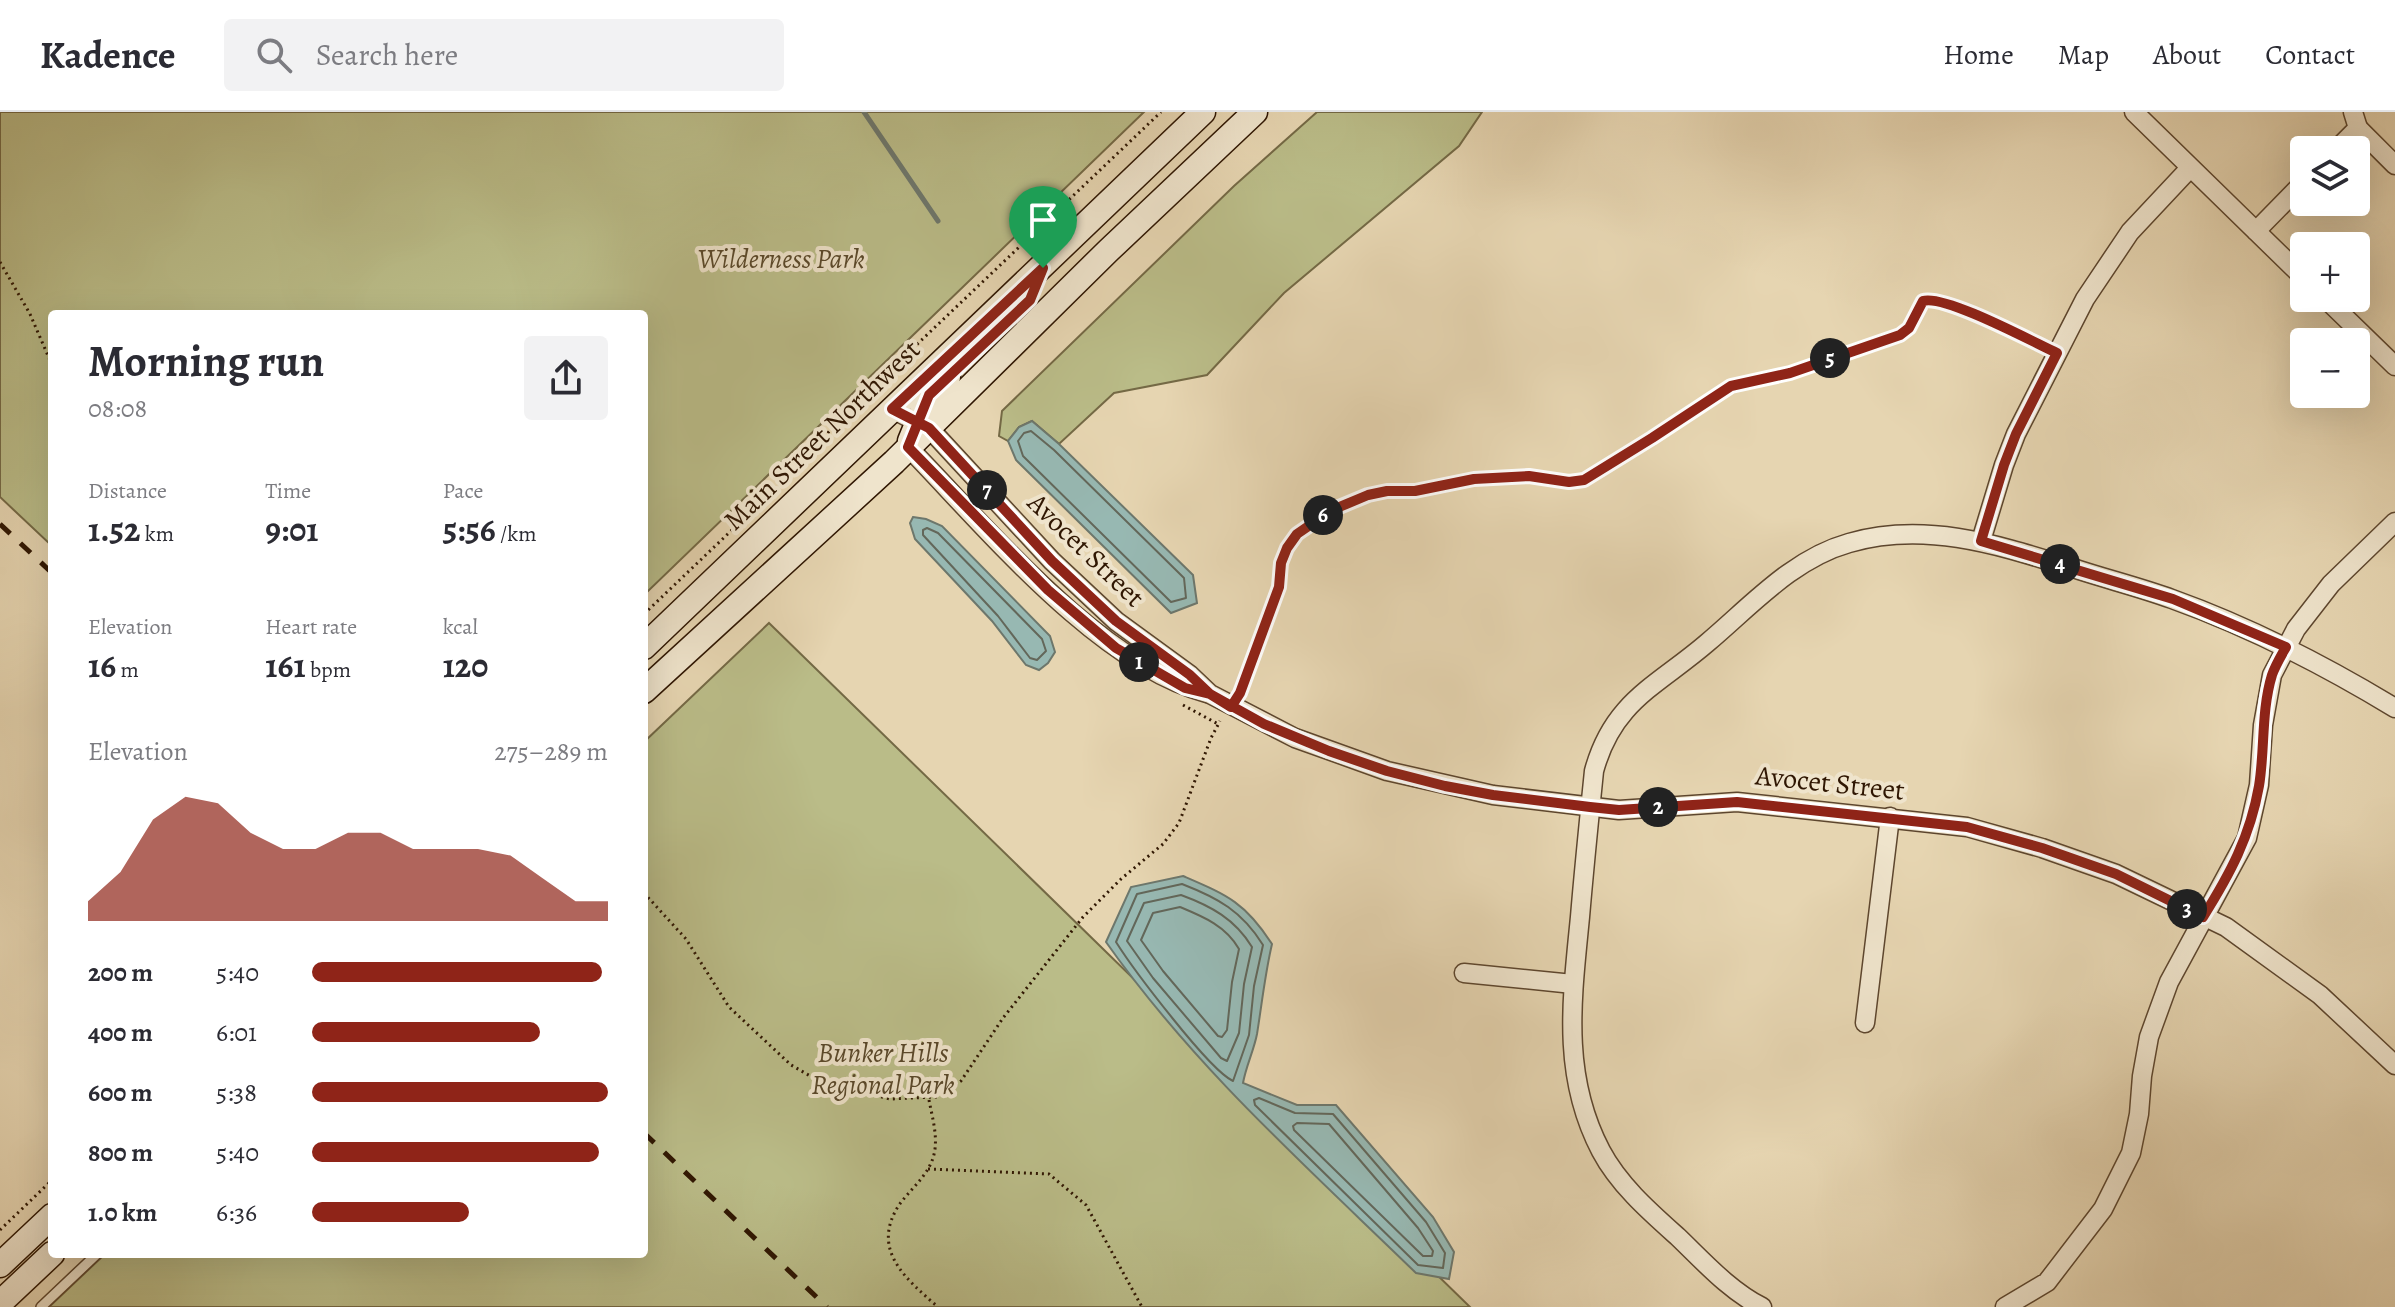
<!DOCTYPE html>
<html lang="en">
<head>
<meta charset="utf-8">
<style>
  :root { --surface:#fff; --page:#f2f2f3; --text:#2b2b33; --muted:#7c7c81; --line:#e1e1e2; --accent:#8f2418 }
  body { margin:0; font-family:Alegreya,serif; background:var(--page); color:var(--text); height:100vh; display:flex; flex-direction:column; font-size:30px; white-space:nowrap }
  * { box-sizing:border-box; margin:0 }
  p { font-size:26px; color:var(--muted) }
  .icon { flex:none; width:44px; height:44px; fill:none; stroke:currentColor; stroke-width:2; stroke-linecap:round; stroke-linejoin:round }
  .map { position:relative; flex:1; overflow:hidden }
  .details { position:absolute; left:48px; top:198px; width:600px; height:948px; display:flex; flex-direction:column; background:var(--surface); border-radius:8px; box-shadow:0 8px 32px #0002 }
  .details>* { flex:none }
  .fabs { position:absolute; left:2290px; top:24px; display:grid; gap:16px }
  .fabs a { display:grid; place-items:center; width:80px; height:80px; border-radius:8px; background:var(--surface); box-shadow:0 8px 32px #0002; font-size:40px }
  .pin { position:absolute; display:grid; place-items:center; width:68px; height:68px; color:#fff; margin:-82px -34px; border-radius:50% 50% 50% 0; rotate:-45deg; box-shadow:0 0 8px #0007 }
  .pin .icon { rotate:45deg }
  .km { position:absolute; width:40px; height:40px; margin:-20px; border-radius:50%; background:#222; color:#fff; font-size:22px; line-height:40px; text-align:center }
  .round { display:grid; place-items:center; flex:none; width:84px; height:84px; border-radius:8px; background:var(--page) }
  .summary { display:flex; align-items:center; justify-content:space-between; height:136px; padding:0 40px }
  h1 { font-size:44px; font-weight:700; line-height:60px }
  .stats { display:grid; grid-template-columns:repeat(3,1fr); gap:12px; height:136px; padding:8px 40px }
  .stats div { display:grid; align-content:center }
  .stats b { font-size:34px; font-weight:700 }
  .stats small { font-size:22px; font-weight:400 }
  .stats p { font-size:22px }
  .chart { height:224px; padding:16px 40px }
  .chart p { display:flex; justify-content:space-between }
  .chart svg { width:100%; height:144px; margin-top:8px; fill:var(--accent); opacity:.7 }
  ul { padding:0 40px; list-style:none; font-size:26px }
  li { display:grid; grid-template-columns:128px 96px 1fr; align-items:center; height:60px }
  li i { height:20px; border-radius:10px; background:var(--accent) }
  header { display:flex; align-items:center; gap:48px; box-sizing:border-box; height:112px; padding:0 40px; background:var(--surface); border-bottom:2px solid var(--line) }
  header strong { font-size:38px }
  nav { display:flex; gap:44px; margin-inline-start:auto; font-size:28px }
  .search { width:560px; height:72px; background:var(--page); display:flex; align-items:center; gap:20px; box-sizing:border-box; padding:0 28px; border-radius:8px; color:var(--muted); font-size:30px }
  .map>svg:first-child { display:block }
  .green { fill:#babc88; stroke:#746945; stroke-width:2 }
  .water { fill:#97b8b2; stroke:#6d776c; stroke-width:2 }
  .lines { fill:none; stroke-linecap:round; stroke-linejoin:round }
  .shore { stroke:#63675a; stroke-width:2 }
  .stream { stroke:#6d776c; stroke-width:5 }
  .lane-casing { stroke:#5d462e; stroke-width:12 }
  .street-casing { stroke:#5d462e; stroke-width:21 }
  .secondary-casing { stroke:#2f1602; stroke-width:27 }
  .path { stroke:#2f1602; stroke-width:3; stroke-dasharray:2 4; stroke-linecap:butt }
  .lane { stroke:#efe4cc; stroke-width:9 }
  .street { stroke:#efe4cc; stroke-width:18 }
  .secondary { stroke:#efe4cc; stroke-width:24 }
  .rail { stroke:#2f1602; stroke-width:5; stroke-dasharray:14 14; stroke-linecap:butt }
  .route-casing { stroke:#fff; stroke-width:16 }
  .route { stroke:#8f2418; stroke-width:10 }
  .labels { text-anchor:middle; dominant-baseline:central; stroke-width:8; stroke-linejoin:round; paint-order:stroke }
  .park-label { font-size:28px; font-style:italic; fill:#59482a; stroke:#efe4cc }
  .street-label { font-size:28px; fill:#2f1602; stroke:#efe4cc }
</style>
</head>
<body>
<header>
<strong>Kadence</strong>
<div class="search"><svg class="icon" aria-label="search" viewBox="0 0 24 24"><circle cx="10" cy="10" r="6"/><path d="M15 15l6 6"/></svg>Search here</div>
<nav><a>Home</a><a>Map</a><a>About</a><a>Contact</a></nav>
</header>
<div class="map">
<svg width="2395" height="1195" viewBox="0 0 2395 1195">
  <rect width="100%" height="100%" fill="#e6d5b1"/>
  <filter id="stains"><feTurbulence type="fractalNoise" baseFrequency=".0025" numOctaves="4"/><feColorMatrix values="0 0 0 0 .2 0 0 0 0 .09 0 0 0 0 .02 0 0 0 .5 -.17"/></filter>
  <radialGradient id="worn" r=".72"><stop offset=".6" stop-color="#630" stop-opacity="0"/><stop offset="1" stop-color="#630" stop-opacity=".3"/></radialGradient>
  <g class="green">
    <path d="M 0,0 L 1144,0 L 644,483 L 644,202 L 52,202 L 52,434 L 0,385 Z"/>
    <path d="M 1317,0 L 1482,0 L 1459,34 L 1284,181 L 1207,263 L 1114,281 L 1059,332 L 1032,309 L 1019,315 L 1008,329 L 999,324 L 1002,299 L 1234,74 Z"/>
    <path d="M 769,511 L 1470,1195 L 49,1195 L 105,1142 L 644,1142 L 644,630 Z"/>
  </g>
  <g class="water">
    <path d="M 1032,309 L 1059,332 L 1193,463 L 1197,491 L 1171,501 L 1016,348 L 1008,329 L 1019,315 Z"/>
    <path d="M 913,405 L 926,407 L 942,414 L 1050,524 L 1055,540 L 1048,551 L 1039,558 L 1026,553 L 992,509 L 915,427 L 910,411 Z"/>
    <path d="M 1183,764 C 1227,783 1245,790 1272,832 C 1265,862 1262,891 1257,922 C 1254,938 1246,954 1243,971 L 1297,993 L 1336,993 L 1433,1105 L 1454,1140 L 1449,1167 L 1416,1161 C 1307,1055 1194,955 1106,830 L 1131,775 Z"/>
  </g>
  <g class="lines">
    <g class="shore">
      <path d="M 1031,319 L 1054,338 L 1184,466 L 1186,486 L 1171,490 L 1023,344 L 1018,329 L 1024,321 Z"/>
      <path d="M 927,416 L 938,421 L 1042,527 L 1046,539 L 1037,548 L 1030,546 L 998,504 L 923,423 L 923,418 Z"/>
      <path d="M 1182,772 C 1218,786 1242,799 1263,833 L 1254,874 L 1249,923 L 1233,969 C 1209,958 1133,857 1116,830 L 1137,782 Z"/>
      <path d="M 1181,783 C 1211,794 1235,807 1252,835 L 1244,872 L 1239,921 L 1227,949 L 1221,946 L 1153,866 L 1127,829 L 1144,791 Z"/>
      <path d="M 1180,795 C 1204,805 1226,814 1239,837 L 1232,870 L 1227,918 L 1222,925 L 1218,924 L 1163,859 L 1141,828 L 1153,801 Z"/>
      <path d="M 1259,986 L 1295,1001 L 1333,1002 L 1426,1110 L 1445,1141 L 1443,1156 L 1418,1153 L 1255,993 L 1254,988 Z"/>
      <path d="M 1297,1011 L 1329,1012 L 1418,1116 L 1433,1139 L 1432,1144 L 1423,1144 L 1294,1018 L 1293,1014 Z"/>
    </g>
    <path class="stream" d="M 864,0 L 938,109"/>
    <defs>
      <path id="lane" d="M 41,1195 L 97,1142"/>
      <g id="street">
        <path d="M 2134,0 L 2304,166"/>
        <path d="M 2358,16 L 2395,53"/>
        <path d="M 2336,38 L 2358,16 L 2353,0"/>
        <path d="M 2256,119 L 2304,70"/>
        <path d="M 2325,186 L 2395,254"/>
        <path d="M 892,297 L 929,316 L 1052,449 L 1116,509 L 1190,563 L 1210,582 L 1295,626 L 1387,659 L 1493,683 L 1619,698 L 1737,690 L 1967,715 L 2042,736 L 2116,762 L 2226,815 L 2320,883 L 2395,953"/>
        <path d="M 908,335 C 985,414 1099,553 1207,581"/>
        <path d="M 1981,429 L 2004,353 L 2016,322 L 2085,187 L 2130,120 L 2190,56"/>
        <path d="M 1464,861 L 1573,872"/>
        <path d="M 1865,911 L 1890,705"/>
        <path d="M 1762,1195 C 1730,1179 1704,1150 1678,1125 C 1650,1100 1619,1073 1601,1039 C 1561,963 1572,887 1580,805 C 1584,757 1589,708 1594,659 C 1613,589 1657,574 1707,531 C 1751,494 1792,447 1849,431 C 1928,408 2004,435 2079,458 C 2110,468 2142,476 2172,487 C 2250,515 2324,553 2395,596"/>
        <path d="M 2005,1195 L 2047,1170 L 2103,1097 L 2131,1041 L 2139,1002 L 2142,964 L 2149,925 L 2169,870 L 2247,726 L 2259,673 L 2263,613 L 2272,563 L 2296,517 L 2331,472 L 2395,410"/>
      </g>
      <g id="secondary">
        <path d="M 910,329 L 929,283 L 948,265"/>
        <path d="M 644,535 L 1203,0"/>
        <path d="M 644,579 L 894,350 L 1109,138 L 1255,0"/>
        <path d="M 0,1153 L 52,1104"/>
        <path d="M 0,1191 L 52,1142"/>
      </g>
    </defs>
    <use href="#lane" class="lane-casing"/>
    <use href="#street" class="street-casing"/>
    <use href="#secondary" class="secondary-casing"/>
    <g class="path">
      <path d="M 0,150 L 30,202 L 52,253"/>
      <path d="M 644,502 L 800,353 L 847,299 L 1161,0"/>
      <path d="M 1241,580 L 1279,475 L 1281,451 L 1287,436 L 1297,422 L 1332,398 L 1368,383 L 1387,379 L 1415,379 L 1474,367 L 1529,364 L 1569,370 L 1584,368 L 1652,326 L 1716,281 L 1731,274 L 1790,261 L 1900,223 C 1910,215 1919,191 1926,188 C 1940,182 2025,226 2043,235"/>
      <path d="M 1183,593 L 1218,612"/>
      <path d="M 644,781 L 686,827 L 729,895 L 791,953 L 819,969 L 890,987 L 937,985 L 961,969 L 1003,906 L 1083,805 L 1121,767 L 1163,732 L 1179,711 L 1211,626 L 1220,609"/>
      <path d="M 929,988 C 932,1004 937,1021 935,1037 C 932,1061 912,1075 899,1093 C 870,1138 906,1167 938,1195"/>
      <path d="M 928,1057 L 1049,1062 L 1086,1093 L 1142,1195"/>
      <path d="M 0,1118 L 52,1068"/>
    </g>
    <use href="#lane" class="lane"/>
    <use href="#street" class="street"/>
    <use href="#secondary" class="secondary"/>
    <g class="rail">
      <path d="M 0,412 L 52,461"/>
      <path d="M 644,1021 L 827,1195"/>
    </g>
  </g>
  <g class="lines">
    <defs>
      <path id="route" d="M 1043,156 L 1030,188 L 929,283 L 908,335 L 1048,478 L 1116,536 L 1185,576 L 1210,582 L 1264,612 L 1329,639 L 1387,659 L 1445,674 L 1493,683 L 1590,695 L 1619,698 L 1737,690 L 1967,715 L 2042,736 L 2116,762 L 2203,805 C 2230,762 2250,725 2259,674 C 2265,638 2261,599 2272,563 C 2275,554 2281,544 2286,535 L 2173,487 L 1981,429 L 2004,353 L 2016,322 L 2057,241 C 2033,230 1944,182 1923,189 L 1909,216 L 1900,223 L 1790,261 L 1731,274 L 1652,326 L 1584,368 L 1569,370 L 1529,364 L 1474,367 L 1415,379 L 1387,379 L 1368,383 L 1332,398 L 1297,422 L 1287,436 L 1281,451 L 1279,475 L 1240,581 L 1231,595 L 1210,582 L 1190,563 L 1116,509 L 1052,449 L 929,316 L 892,297 L 1043,156"/>
    </defs>
    <use href="#route" class="route-casing"/>
    <use href="#route" class="route"/>
  </g>
  <g class="labels">
    <g class="park-label">
      <text x="781" y="147">Wilderness Park</text>
      <text x="883" y="941">Bunker Hills<tspan x="883" dy="32">Regional Park</tspan></text>
    </g>
    <g class="street-label">
      <text transform="translate(822 323) rotate(-44)">Main Street Northwest</text>
      <text transform="translate(1086 438) rotate(44)">Avocet Street</text>
      <text transform="translate(1830 671) rotate(6)">Avocet Street</text>
    </g>
  </g>
  <rect width="100%" height="100%" filter="url(#stains)"/>
  <rect width="100%" height="100%" fill="url(#worn)"/>
</svg>
<div class="fabs">
<a><svg class="icon" aria-label="layers" viewBox="0 0 24 24"><path d="M12 4l9 5-9 5-9-5zM3 14l9 5 9-5"/></svg></a>
<a>+</a>
<a>−</a>
</div>
<div class="pin" style="left:1043px;top:156px;background:#1e9e55"><svg class="icon" aria-label="arrive" viewBox="0 0 24 24"><path d="M6 21V4h12l-3 4 3 4H6"/></svg></div>
<b class="km" style="left:1139px;top:550px">1</b>
<b class="km" style="left:1658px;top:695px">2</b>
<b class="km" style="left:2187px;top:797px">3</b>
<b class="km" style="left:2060px;top:452px">4</b>
<b class="km" style="left:1830px;top:246px">5</b>
<b class="km" style="left:1323px;top:403px">6</b>
<b class="km" style="left:987px;top:378px">7</b>
<section class="details">
<div class="summary"><div><h1>Morning run</h1><p>08:08</p></div><a class="round"><svg class="icon" aria-label="share" viewBox="0 0 24 24"><path d="M12 15V3M7 8l5-5 5 5M5 13v7h14v-7"/></svg></a></div>
<div class="stats">
<div><p>Distance</p><b>1.52<small> km</small></b></div>
<div><p>Time</p><b>9:01</b></div>
<div><p>Pace</p><b>5:56<small> /km</small></b></div>
</div>
<div class="stats">
<div><p>Elevation</p><b>16<small> m</small></b></div>
<div><p>Heart rate</p><b>161<small> bpm</small></b></div>
<div><p>kcal</p><b>120</b></div>
</div>
<div class="chart"><p><span>Elevation</span>275–289 m</p>
<svg viewBox="0 0 160 44" preserveAspectRatio="none"><path d="M0 44V38L10 29L20 13L30 6L40 8L50 17L60 22L70 22L80 17L90 17L100 22L110 22L120 22L130 24L140 31L150 38L160 38V44z"/></svg>
</div>
<ul>
<li><b>200 m</b>5:40<i style="width:98%"></i></li>
<li><b>400 m</b>6:01<i style="width:77%"></i></li>
<li><b>600 m</b>5:38<i style="width:100%"></i></li>
<li><b>800 m</b>5:40<i style="width:97%"></i></li>
<li><b>1.0 km</b>6:36<i style="width:53%"></i></li>
</ul>
</section>
</div>
</body>
</html>
